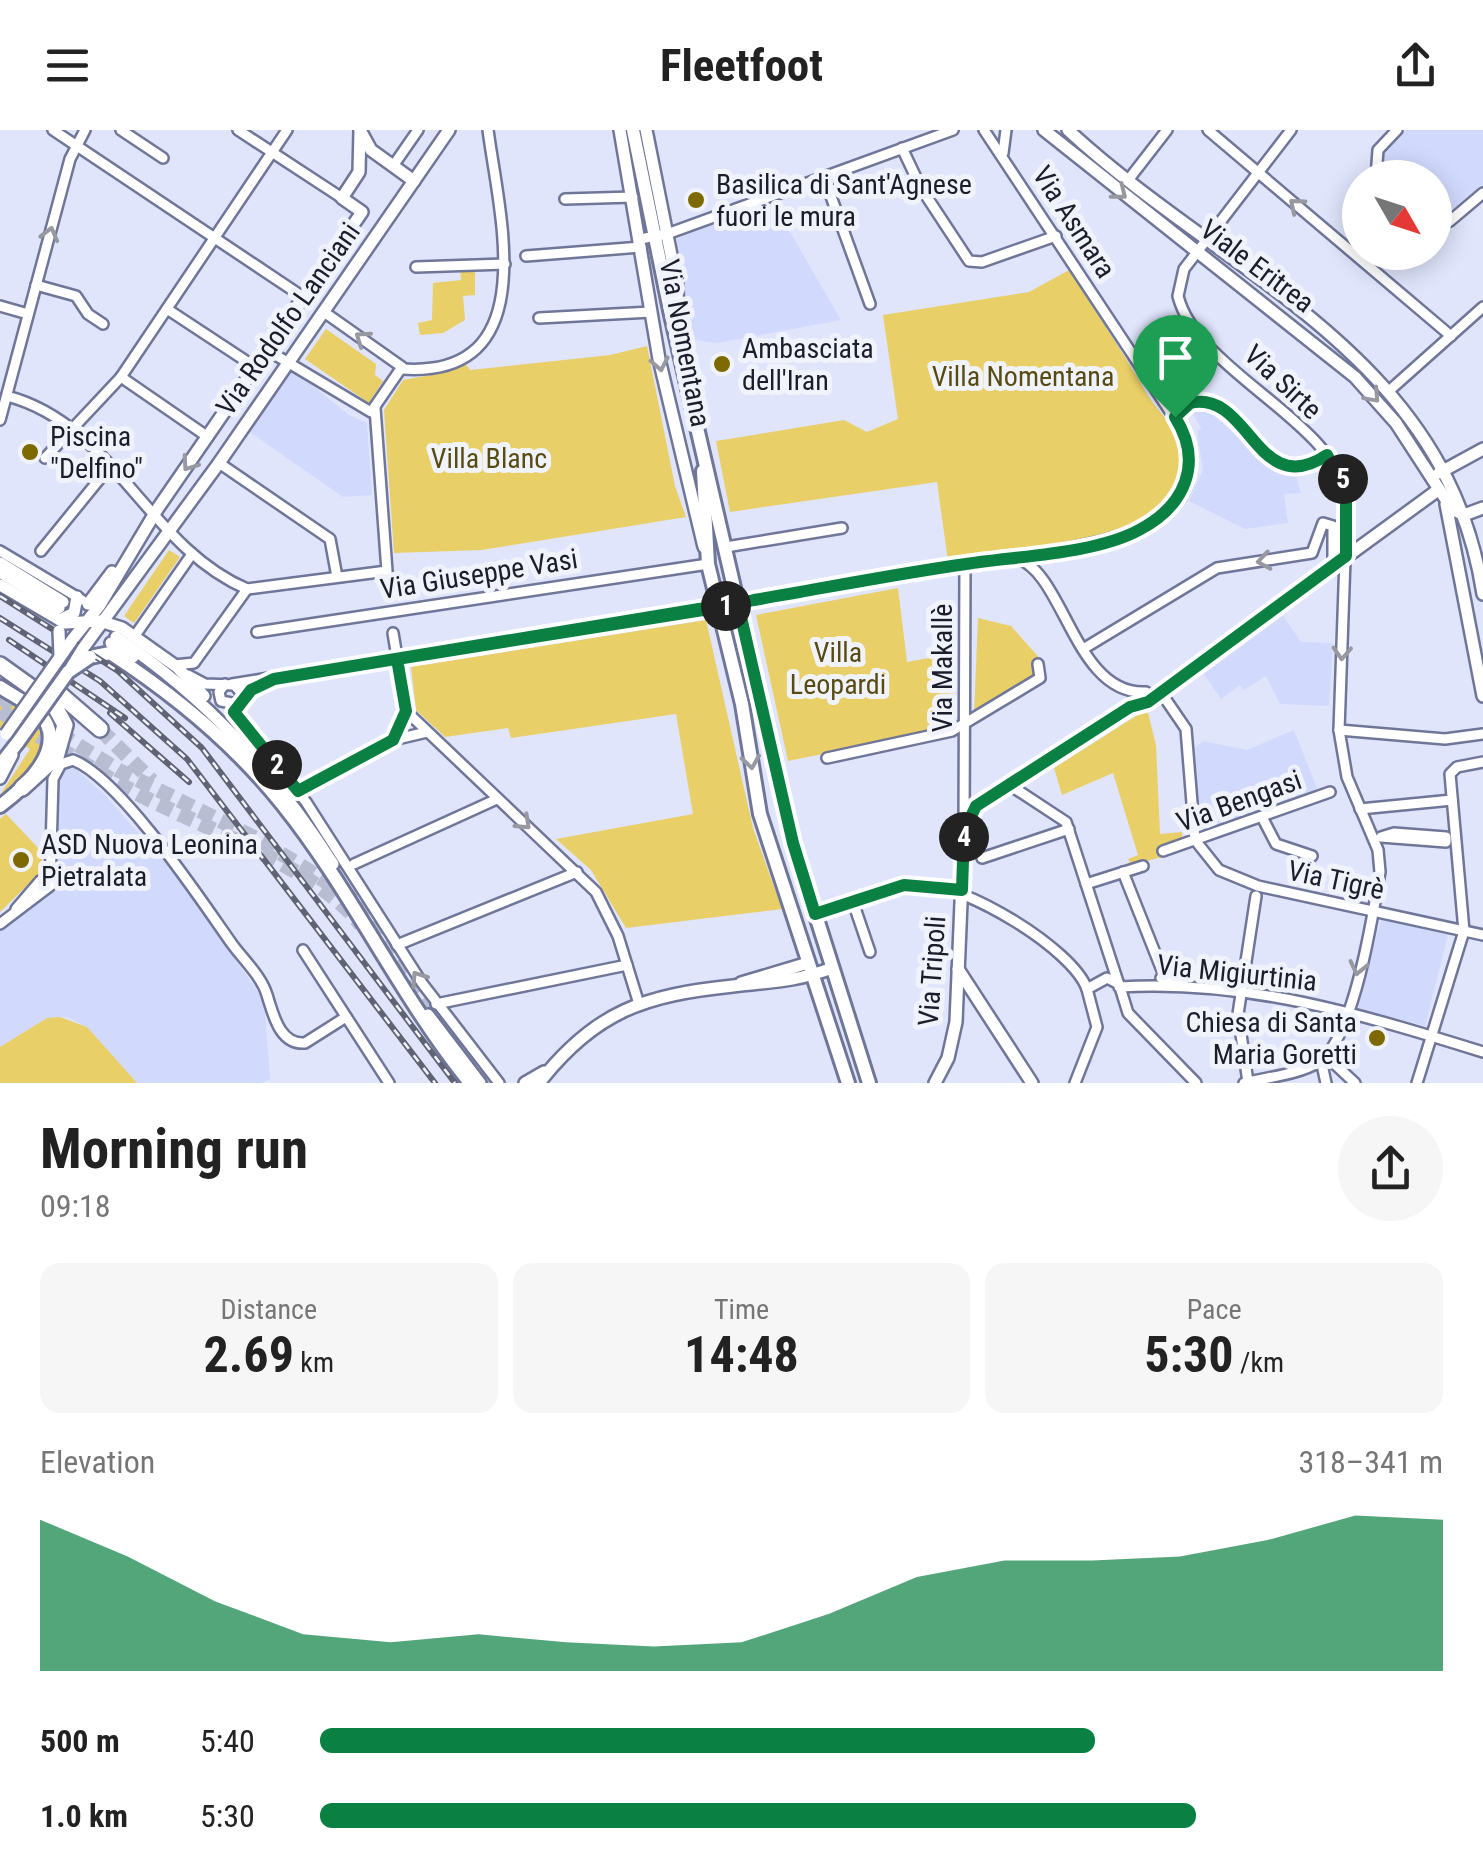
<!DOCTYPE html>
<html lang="en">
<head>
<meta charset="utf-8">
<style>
  :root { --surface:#fff; --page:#f6f6f6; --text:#222; --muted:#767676; --accent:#0b8043 }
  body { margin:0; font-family:"Roboto Condensed",sans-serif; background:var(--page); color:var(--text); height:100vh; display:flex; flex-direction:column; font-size:38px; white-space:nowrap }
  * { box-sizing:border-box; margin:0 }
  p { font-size:32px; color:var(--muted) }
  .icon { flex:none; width:55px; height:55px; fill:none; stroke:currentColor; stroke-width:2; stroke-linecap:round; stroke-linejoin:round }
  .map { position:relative; height:953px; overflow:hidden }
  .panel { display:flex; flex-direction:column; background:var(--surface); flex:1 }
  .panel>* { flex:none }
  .needle { width:65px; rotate:129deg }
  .tools { position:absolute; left:1342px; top:30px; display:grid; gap:20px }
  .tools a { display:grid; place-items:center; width:110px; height:110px; border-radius:50%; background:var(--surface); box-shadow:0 5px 25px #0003; font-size:50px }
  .pin { position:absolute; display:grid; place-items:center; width:85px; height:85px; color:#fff; margin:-102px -42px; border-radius:50% 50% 50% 0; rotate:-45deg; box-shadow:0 0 10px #0007 }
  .pin .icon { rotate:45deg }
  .km { position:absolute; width:50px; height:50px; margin:-25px; border-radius:50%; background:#222; color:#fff; font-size:28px; line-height:50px; text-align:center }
  .round { display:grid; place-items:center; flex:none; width:105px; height:105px; border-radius:52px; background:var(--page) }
  .head { display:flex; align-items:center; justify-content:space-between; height:170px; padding:0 40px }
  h1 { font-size:55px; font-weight:700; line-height:75px }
  .stats { display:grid; grid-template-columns:repeat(3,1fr); gap:15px; height:170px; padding:10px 40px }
  .stats div { display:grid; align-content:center; border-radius:20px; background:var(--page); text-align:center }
  .stats b { font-size:50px; font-weight:700 }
  .stats small { font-size:28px; font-weight:400 }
  .stats p { font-size:28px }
  .chart { height:280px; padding:20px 40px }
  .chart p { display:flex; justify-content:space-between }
  .chart svg { width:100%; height:180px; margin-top:10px; fill:var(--accent); opacity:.7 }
  ul { padding:0 40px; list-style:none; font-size:32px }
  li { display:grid; grid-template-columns:160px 120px 1fr; align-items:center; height:75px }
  li i { height:25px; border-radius:12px; background:var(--accent) }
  header { display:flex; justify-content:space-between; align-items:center; height:130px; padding:0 40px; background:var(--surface); font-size:45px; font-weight:700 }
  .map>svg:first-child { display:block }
  .built { fill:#d1d9fd }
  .green { fill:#e8cf67 }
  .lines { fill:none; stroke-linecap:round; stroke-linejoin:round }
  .trunk-tunnel { stroke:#b9bdd2; stroke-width:15; stroke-dasharray:15 8; stroke-linecap:butt }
  .minor-casing { stroke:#6f7698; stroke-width:14 }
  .tertiary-casing { stroke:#6f7698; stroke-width:16 }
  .secondary-casing { stroke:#6f7698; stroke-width:18 }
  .trunk-casing { stroke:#6f7698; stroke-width:20 }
  .minor { stroke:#fff; stroke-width:9 }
  .tertiary { stroke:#fff; stroke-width:11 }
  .secondary { stroke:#fff; stroke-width:12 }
  .trunk { stroke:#fff; stroke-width:15 }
  .rail-casing { stroke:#5f6374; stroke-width:6 }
  .rail { stroke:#f1f3fb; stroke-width:2.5; stroke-dasharray:8; stroke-linecap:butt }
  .tertiary-bridge-casing { stroke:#6f7698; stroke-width:16; stroke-linecap:butt }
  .secondary-bridge-casing { stroke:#6f7698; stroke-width:18; stroke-linecap:butt }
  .tertiary-bridge { stroke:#fff; stroke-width:11 }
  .secondary-bridge { stroke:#fff; stroke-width:12 }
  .oneway { stroke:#9899a0 }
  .route-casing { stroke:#fff; stroke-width:20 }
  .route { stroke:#0b8043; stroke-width:12 }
  .poi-dot { fill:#7d6900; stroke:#f1f3fb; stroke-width:4 }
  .labels { text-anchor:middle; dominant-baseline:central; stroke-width:10; stroke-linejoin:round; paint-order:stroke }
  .poi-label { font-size:28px; fill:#1b1d2b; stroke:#f1f3fb; text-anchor:start }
  .street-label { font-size:28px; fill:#1b1d2b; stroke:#f1f3fb }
  .park-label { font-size:28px; fill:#584b12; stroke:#f1f3fb }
</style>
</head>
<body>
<header><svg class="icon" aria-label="menu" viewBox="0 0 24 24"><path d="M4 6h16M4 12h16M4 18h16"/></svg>Fleetfoot<svg class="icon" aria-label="share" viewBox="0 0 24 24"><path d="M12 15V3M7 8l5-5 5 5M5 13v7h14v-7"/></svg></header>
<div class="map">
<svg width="1483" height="953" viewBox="0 0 1483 953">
  <rect width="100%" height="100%" fill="#e0e5fc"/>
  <g class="built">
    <path d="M 1404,0 L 1483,0 L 1483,55 L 1438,90 L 1435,48 L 1381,47 L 1387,16 Z"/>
    <path d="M 775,76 L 841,190 L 717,213 L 688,209 L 677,108 L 741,83 Z"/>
    <path d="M 290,237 L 349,285 L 367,293 L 372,365 L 343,367 L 247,300 Z"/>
    <path d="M 1204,277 L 1268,333 L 1295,342 L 1301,363 L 1284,364 L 1288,393 L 1245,399 L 1189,371 L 1203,340 L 1197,302 L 1201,298 L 1193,284 Z"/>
    <path d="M 1283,486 L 1301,512 L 1333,513 L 1329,576 L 1280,574 L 1266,546 L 1244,560 L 1240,555 L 1221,569 L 1204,544 Z"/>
    <path d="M 1294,600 L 1318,661 L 1200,703 L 1195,618 L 1203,611 L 1247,620 Z"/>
    <path d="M 71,635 L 104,664 L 172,741 L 264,870 L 270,949 L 261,953 L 137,953 L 87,897 L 67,887 L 47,888 L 0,917 L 0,799 L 51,761 L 65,757 L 57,740 L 59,650 L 64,637 Z"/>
    <path d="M 1381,789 L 1448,805 L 1425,896 L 1358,878 Z"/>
  </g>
  <g class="green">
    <path d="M 475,136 L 475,165 L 463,166 L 465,190 L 443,203 L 420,205 L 418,193 L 432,190 L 433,153 L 461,150 L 460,137 Z"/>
    <path d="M 1071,139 C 1093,180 1121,218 1144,259 C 1152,275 1168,288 1175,304 C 1195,349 1158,383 1125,405 L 948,431 L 937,352 L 730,382 L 716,311 L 844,290 L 867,302 L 898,289 L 883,185 L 1029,162 Z"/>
    <path d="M 326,199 L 376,234 L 375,245 L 383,251 L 369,273 L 305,229 Z"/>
    <path d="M 647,216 L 675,356 L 686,387 L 482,420 L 394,423 L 384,280 L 403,250 L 447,242 L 464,232 L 470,240 L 610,225 Z"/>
    <path d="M 169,420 L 180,427 L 134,493 L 124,486 Z"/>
    <path d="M 898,458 L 907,532 L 956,523 L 952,598 L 788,631 L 756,485 Z"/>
    <path d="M 978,488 L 1011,496 L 1043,532 L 1037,536 L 1036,546 L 974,585 Z"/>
    <path d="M 706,490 L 753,698 L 782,779 L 626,798 L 591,740 L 556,709 L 693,684 L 676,584 L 511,608 L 508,598 L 445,607 L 416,580 L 411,537 Z"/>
    <path d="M 0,561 C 58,602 52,622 0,665 L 30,619 L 0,598 Z"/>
    <path d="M 1147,579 L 1156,615 L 1160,704 L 1182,702 L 1182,711 L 1160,718 L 1162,727 L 1131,735 L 1128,729 L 1138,725 L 1113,643 L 1062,665 L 1054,638 Z"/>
    <path d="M 6,684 L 41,721 L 43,740 L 0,782 L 0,689 Z"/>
    <path d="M 60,887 L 87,897 L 137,953 L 0,953 L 0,917 L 47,888 Z"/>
  </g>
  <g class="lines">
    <g class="trunk-tunnel">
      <path d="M 0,567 L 118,640 L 261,711 L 349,766 L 492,953"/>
      <path d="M 0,581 C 45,610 91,639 138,664 C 200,696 320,740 361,795"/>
      <path d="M 100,599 L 152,651"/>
    </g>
    <defs>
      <g id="minor">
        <path d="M 53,0 L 303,167"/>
        <path d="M 121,0 L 163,28"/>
        <path d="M 238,0 L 342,68"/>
        <path d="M 1208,0 L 1451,206"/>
        <path d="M 902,18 L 921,58 L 969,131 L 982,132 L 1056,106"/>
        <path d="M 1003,23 L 1006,0"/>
        <path d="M 393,36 L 418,0"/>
        <path d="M 824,47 L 870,174"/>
        <path d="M 1376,48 L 1378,20 L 1397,0"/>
        <path d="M 1129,49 L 1167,0"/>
        <path d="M 565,69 L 633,67"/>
        <path d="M 1435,97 L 1450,91 L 1483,63"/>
        <path d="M 640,109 L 667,104 L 953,0"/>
        <path d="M 526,126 L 641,117"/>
        <path d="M 416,137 L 505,134"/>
        <path d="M 36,155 L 76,166 L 88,184 L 103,194"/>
        <path d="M 0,176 L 28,184"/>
        <path d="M 167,179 L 255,237"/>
        <path d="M 539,188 L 651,182"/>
        <path d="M 267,220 L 371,282 L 402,237 L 324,182"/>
        <path d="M 402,239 C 545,249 499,84 488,0"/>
        <path d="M 121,247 L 208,307"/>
        <path d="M 1390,260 L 1483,177"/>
        <path d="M 7,266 C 114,294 148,417 247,459 L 387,441 L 375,278"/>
        <path d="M 1175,287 L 1192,272 C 1253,266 1258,370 1327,325"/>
        <path d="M 0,290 L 70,29 L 85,0"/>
        <path d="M 45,328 L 121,247 L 287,0"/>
        <path d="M 219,333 L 330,409 L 337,447"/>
        <path d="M 726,417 L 842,398"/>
        <path d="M 0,421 L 82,470"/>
        <path d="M 41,421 L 111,335"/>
        <path d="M 1015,428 C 1064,439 1074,566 1146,562"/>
        <path d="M 257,502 L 708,434"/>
        <path d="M 393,503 L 406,581"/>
        <path d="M 134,507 L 192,424"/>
        <path d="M 1083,519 L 1217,438 L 1312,423 L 1323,393 L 1333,396 L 1333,435"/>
        <path d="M 174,535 L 194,533 L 247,459"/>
        <path d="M 188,545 L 205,554 L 234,555 L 240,561 L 241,570"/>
        <path d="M 267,552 L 241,570 L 234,584 L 306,672 L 422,853 L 499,953"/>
        <path d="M 225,554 L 219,562 L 221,571 L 237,574"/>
        <path d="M 232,554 L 1049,422 C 1112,410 1219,393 1183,301 L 984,0"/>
        <path d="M 1160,561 L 1186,599 L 1195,710 L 1219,740 L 1258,756 L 1483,805"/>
        <path d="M 406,581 L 596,762 L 618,806 L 639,874"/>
        <path d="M 1339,600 L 1445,609 L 1483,604"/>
        <path d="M 393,610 L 406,581"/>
        <path d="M 827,628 L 952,601 L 1040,548 L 1038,534"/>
        <path d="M 1008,654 L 1066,692 L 1118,852"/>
        <path d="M 298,661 L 393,610 L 427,602"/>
        <path d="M 1360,679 L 1452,670"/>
        <path d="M 1262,687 L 1276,714 L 1312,726"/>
        <path d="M 964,701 L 965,434"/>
        <path d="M 1394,703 L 1446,707 L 1446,712 L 1381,707 Z"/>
        <path d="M 1163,721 L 1330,662"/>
        <path d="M 982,728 L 1069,699"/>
        <path d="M 354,734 L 497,669"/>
        <path d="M 1123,742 L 1165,848"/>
        <path d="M 1086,754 L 1143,736"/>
        <path d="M 853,772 L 870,822"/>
        <path d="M 16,779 L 40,751 L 49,748"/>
        <path d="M 815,784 C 849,774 886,754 921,754 C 964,754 1072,818 1087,859"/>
        <path d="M 0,794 L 50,756 L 53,649 L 61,634 L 73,630 C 121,649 201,770 232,814 C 243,829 262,847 267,865 C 273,883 279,915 305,913 L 346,887"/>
        <path d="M 397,815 L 577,742"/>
        <path d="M 303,820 L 389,953"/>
        <path d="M 1161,848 L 1185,849"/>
        <path d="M 1119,857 C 1246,849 1364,885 1483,922"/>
        <path d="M 436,874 L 627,835"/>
        <path d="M 1326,926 L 1355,953"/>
        <path d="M 1321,930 L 1326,953"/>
        <path d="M 1248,952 L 1238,884 L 1256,766"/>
        <path d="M 1075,953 L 1097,897 L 1087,859 L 1107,848 L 1119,854 L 1128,883 L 1196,953"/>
        <path d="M 1244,953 C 1267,947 1298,945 1319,932 C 1354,908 1373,785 1380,742 L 1378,720 L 1347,647 L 1339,600 L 1347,372 C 1341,293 1197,243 1178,166 L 1184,139 L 1291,0"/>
        <path d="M 1417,953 L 1464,801 L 1450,644 L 1457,637 L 1483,632"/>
      </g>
      <g id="tertiary">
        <path d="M 360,0 L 371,20 L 414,51"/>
        <path d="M 620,0 L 659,229 L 704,417"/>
        <path d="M 646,0 L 677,155 L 678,202"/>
        <path d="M 1044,0 L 1355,247 L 1396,293 L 1452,379 L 1464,385 L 1483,378"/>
        <path d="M 1068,0 C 1227,147 1446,223 1483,464"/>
        <path d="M 1439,343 L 1483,319"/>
        <path d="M 1446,374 L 1483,566"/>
        <path d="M 0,433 L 63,472"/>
        <path d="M 0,442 L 59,478"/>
        <path d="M 0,455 L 65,493 L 100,491 L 122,498 L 177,537 L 204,566"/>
        <path d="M 88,474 L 112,442"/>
        <path d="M 60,490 L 74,483 L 77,467"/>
        <path d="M 116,507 C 207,568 274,642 333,734"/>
        <path d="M 72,510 L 100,475 L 158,378 L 362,82 L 342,68 L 359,42 L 360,0"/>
        <path d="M 111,513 L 133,527"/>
        <path d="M 84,517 L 219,333 L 449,0"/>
        <path d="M 0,648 L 12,625"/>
        <path d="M 958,839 L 1032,953"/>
        <path d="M 741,853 L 808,833"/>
        <path d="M 428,885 L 480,953"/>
        <path d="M 525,953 L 544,942"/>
        <path d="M 539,953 C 595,881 645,865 733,856 C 768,852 799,851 832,838"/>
        <path d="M 935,953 L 948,928 L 956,892 L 964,701 L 976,676 L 1130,577 L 1150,570 L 1438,360"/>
      </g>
      <g id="secondary">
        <path d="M 633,0 L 671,185 L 793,713 L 869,953"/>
        <path d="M 703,341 L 708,434 L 742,574 L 760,684 L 848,953"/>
        <path d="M 90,527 L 110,523 C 173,564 235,615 282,674 C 352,761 399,865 470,953"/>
        <path d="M 0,557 C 12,565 29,573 40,584 C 70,617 24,658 0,676"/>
        <path d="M 0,635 L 18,612"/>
      </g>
      <g id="trunk">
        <path d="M 0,535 L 53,573 L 65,595 L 56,627 L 22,658"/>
        <path d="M 47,553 L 100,599"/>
      </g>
    </defs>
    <use href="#minor" class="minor-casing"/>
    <use href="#tertiary" class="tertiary-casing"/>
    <use href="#secondary" class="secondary-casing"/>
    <use href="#trunk" class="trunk-casing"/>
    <use href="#minor" class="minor"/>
    <use href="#tertiary" class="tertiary"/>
    <use href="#secondary" class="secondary"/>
    <use href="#trunk" class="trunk"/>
    <defs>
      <g id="rail">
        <path d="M 0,466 L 118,541 L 202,618 L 455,953"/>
        <path d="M 0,488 L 100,551 L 187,629 L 435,953"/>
        <path d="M 9,510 L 125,588"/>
        <path d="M 110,583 L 189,652"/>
      </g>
    </defs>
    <use href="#rail" class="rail-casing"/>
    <use href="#rail" class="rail"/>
    <defs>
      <g id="tertiary-bridge">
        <path d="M 59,501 L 60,526"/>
        <path d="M 71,538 L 84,517"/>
        <path d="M 6,604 L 72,510"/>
      </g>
      <path id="secondary-bridge" d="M 18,612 L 68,542 L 90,527"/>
    </defs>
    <use href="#tertiary-bridge" class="tertiary-bridge-casing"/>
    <use href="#secondary-bridge" class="secondary-bridge-casing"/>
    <use href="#tertiary-bridge" class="tertiary-bridge"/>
    <use href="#secondary-bridge" class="secondary-bridge"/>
  </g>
  <defs><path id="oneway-chevron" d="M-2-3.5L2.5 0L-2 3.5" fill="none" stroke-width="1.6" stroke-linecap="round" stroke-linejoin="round" transform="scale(2.5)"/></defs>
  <g class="oneway">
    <use href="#oneway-chevron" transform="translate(1120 63) rotate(38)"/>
    <use href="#oneway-chevron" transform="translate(1296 75) rotate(-140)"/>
    <use href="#oneway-chevron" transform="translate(50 104) rotate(-75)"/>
    <use href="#oneway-chevron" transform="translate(362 208) rotate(-145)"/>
    <use href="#oneway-chevron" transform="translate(660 234) rotate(79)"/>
    <use href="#oneway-chevron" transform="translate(1373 266) rotate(48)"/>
    <use href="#oneway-chevron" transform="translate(189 334) rotate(125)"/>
    <use href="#oneway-chevron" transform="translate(1264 431) rotate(171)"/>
    <use href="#oneway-chevron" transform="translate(1342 523) rotate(93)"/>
    <use href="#oneway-chevron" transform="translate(751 632) rotate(82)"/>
    <use href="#oneway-chevron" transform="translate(524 693) rotate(43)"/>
    <use href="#oneway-chevron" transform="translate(1358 838) rotate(103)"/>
    <use href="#oneway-chevron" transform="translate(418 848) rotate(-124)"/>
  </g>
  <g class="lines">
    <defs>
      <path id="route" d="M 1175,287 C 1204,333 1185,376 1139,400 C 1095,424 1017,426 966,434 C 895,444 825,458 754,470 C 745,472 736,474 728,476 L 397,529 L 406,581 L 393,610 L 298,661 L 234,582 L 251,560 L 274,549 L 699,479 L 738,474 L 793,713 L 815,784 L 904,755 L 962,760 L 964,701 L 976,676 L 1130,577 L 1148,572 L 1346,426 L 1346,362 L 1327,325 C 1256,372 1250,259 1190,273 L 1175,287"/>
    </defs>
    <use href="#route" class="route-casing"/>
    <use href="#route" class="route"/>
  </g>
  <g class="poi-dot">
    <circle cx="696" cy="70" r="10"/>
    <circle cx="722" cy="234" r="10"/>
    <circle cx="30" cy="322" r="10"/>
    <circle cx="21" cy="730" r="10"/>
    <circle cx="1377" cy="908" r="10"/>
  </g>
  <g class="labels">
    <g class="poi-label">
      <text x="716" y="54">Basilica di Sant'Agnese<tspan x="716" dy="32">fuori le mura</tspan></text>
      <text x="742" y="218">Ambasciata<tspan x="742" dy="32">dell'Iran</tspan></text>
      <text x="50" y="306">Piscina<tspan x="50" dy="32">"Delfino"</tspan></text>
      <text x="41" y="714">ASD Nuova Leonina<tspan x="41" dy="32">Pietralata</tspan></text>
      <text x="1357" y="892" text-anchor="end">Chiesa di Santa<tspan x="1357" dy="32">Maria Goretti</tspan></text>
    </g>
    <g class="street-label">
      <text transform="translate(1074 92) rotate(57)">Via Asmara</text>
      <text transform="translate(1257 136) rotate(37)">Viale Eritrea</text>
      <text transform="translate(288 189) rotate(-55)">Via Rodolfo Lanciani</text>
      <text transform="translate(685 213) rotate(79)">Via Nomentana</text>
      <text transform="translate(1283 252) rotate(43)">Via Sirte</text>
      <text transform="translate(479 444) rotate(-9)">Via Giuseppe Vasi</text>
      <text transform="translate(942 538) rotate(-90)">Via Makallè</text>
      <text transform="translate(1239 671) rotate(-20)">Via Bengasi</text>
      <text transform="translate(1336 750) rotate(12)">Via Tigrè</text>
      <text transform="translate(932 841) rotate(-86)">Via Tripoli</text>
      <text transform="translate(1237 843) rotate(6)">Via Migiurtinia</text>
    </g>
    <g class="park-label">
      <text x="1023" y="246">Villa Nomentana</text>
      <text x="489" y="328">Villa Blanc</text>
      <text x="838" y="522">Villa<tspan x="838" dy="32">Leopardi</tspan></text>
    </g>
  </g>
</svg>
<div class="tools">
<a><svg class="needle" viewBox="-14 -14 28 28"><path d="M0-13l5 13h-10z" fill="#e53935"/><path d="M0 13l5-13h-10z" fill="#767676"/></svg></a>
</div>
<div class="pin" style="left:1175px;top:287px;background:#1e9e55"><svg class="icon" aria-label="arrive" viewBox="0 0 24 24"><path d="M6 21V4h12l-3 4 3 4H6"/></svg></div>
<b class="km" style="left:726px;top:476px">1</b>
<b class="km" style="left:277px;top:635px">2</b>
<b class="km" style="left:964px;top:707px">4</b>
<b class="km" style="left:1343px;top:349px">5</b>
</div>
<section class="panel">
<div class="head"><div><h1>Morning run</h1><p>09:18</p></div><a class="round"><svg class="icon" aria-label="share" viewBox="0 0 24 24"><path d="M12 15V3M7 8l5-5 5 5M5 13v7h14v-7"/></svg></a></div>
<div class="stats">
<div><p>Distance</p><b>2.69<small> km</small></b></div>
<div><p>Time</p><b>14:48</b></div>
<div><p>Pace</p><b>5:30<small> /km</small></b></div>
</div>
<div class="chart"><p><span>Elevation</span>318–341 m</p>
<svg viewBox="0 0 160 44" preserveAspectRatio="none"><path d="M0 44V7L10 16L20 27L30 35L40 37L50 35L60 37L70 38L80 37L90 30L100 21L110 17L120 17L130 16L140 12L150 6L160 7V44z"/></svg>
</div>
<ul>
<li><b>500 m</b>5:40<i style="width:69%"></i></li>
<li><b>1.0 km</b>5:30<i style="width:78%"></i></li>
</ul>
</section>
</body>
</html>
